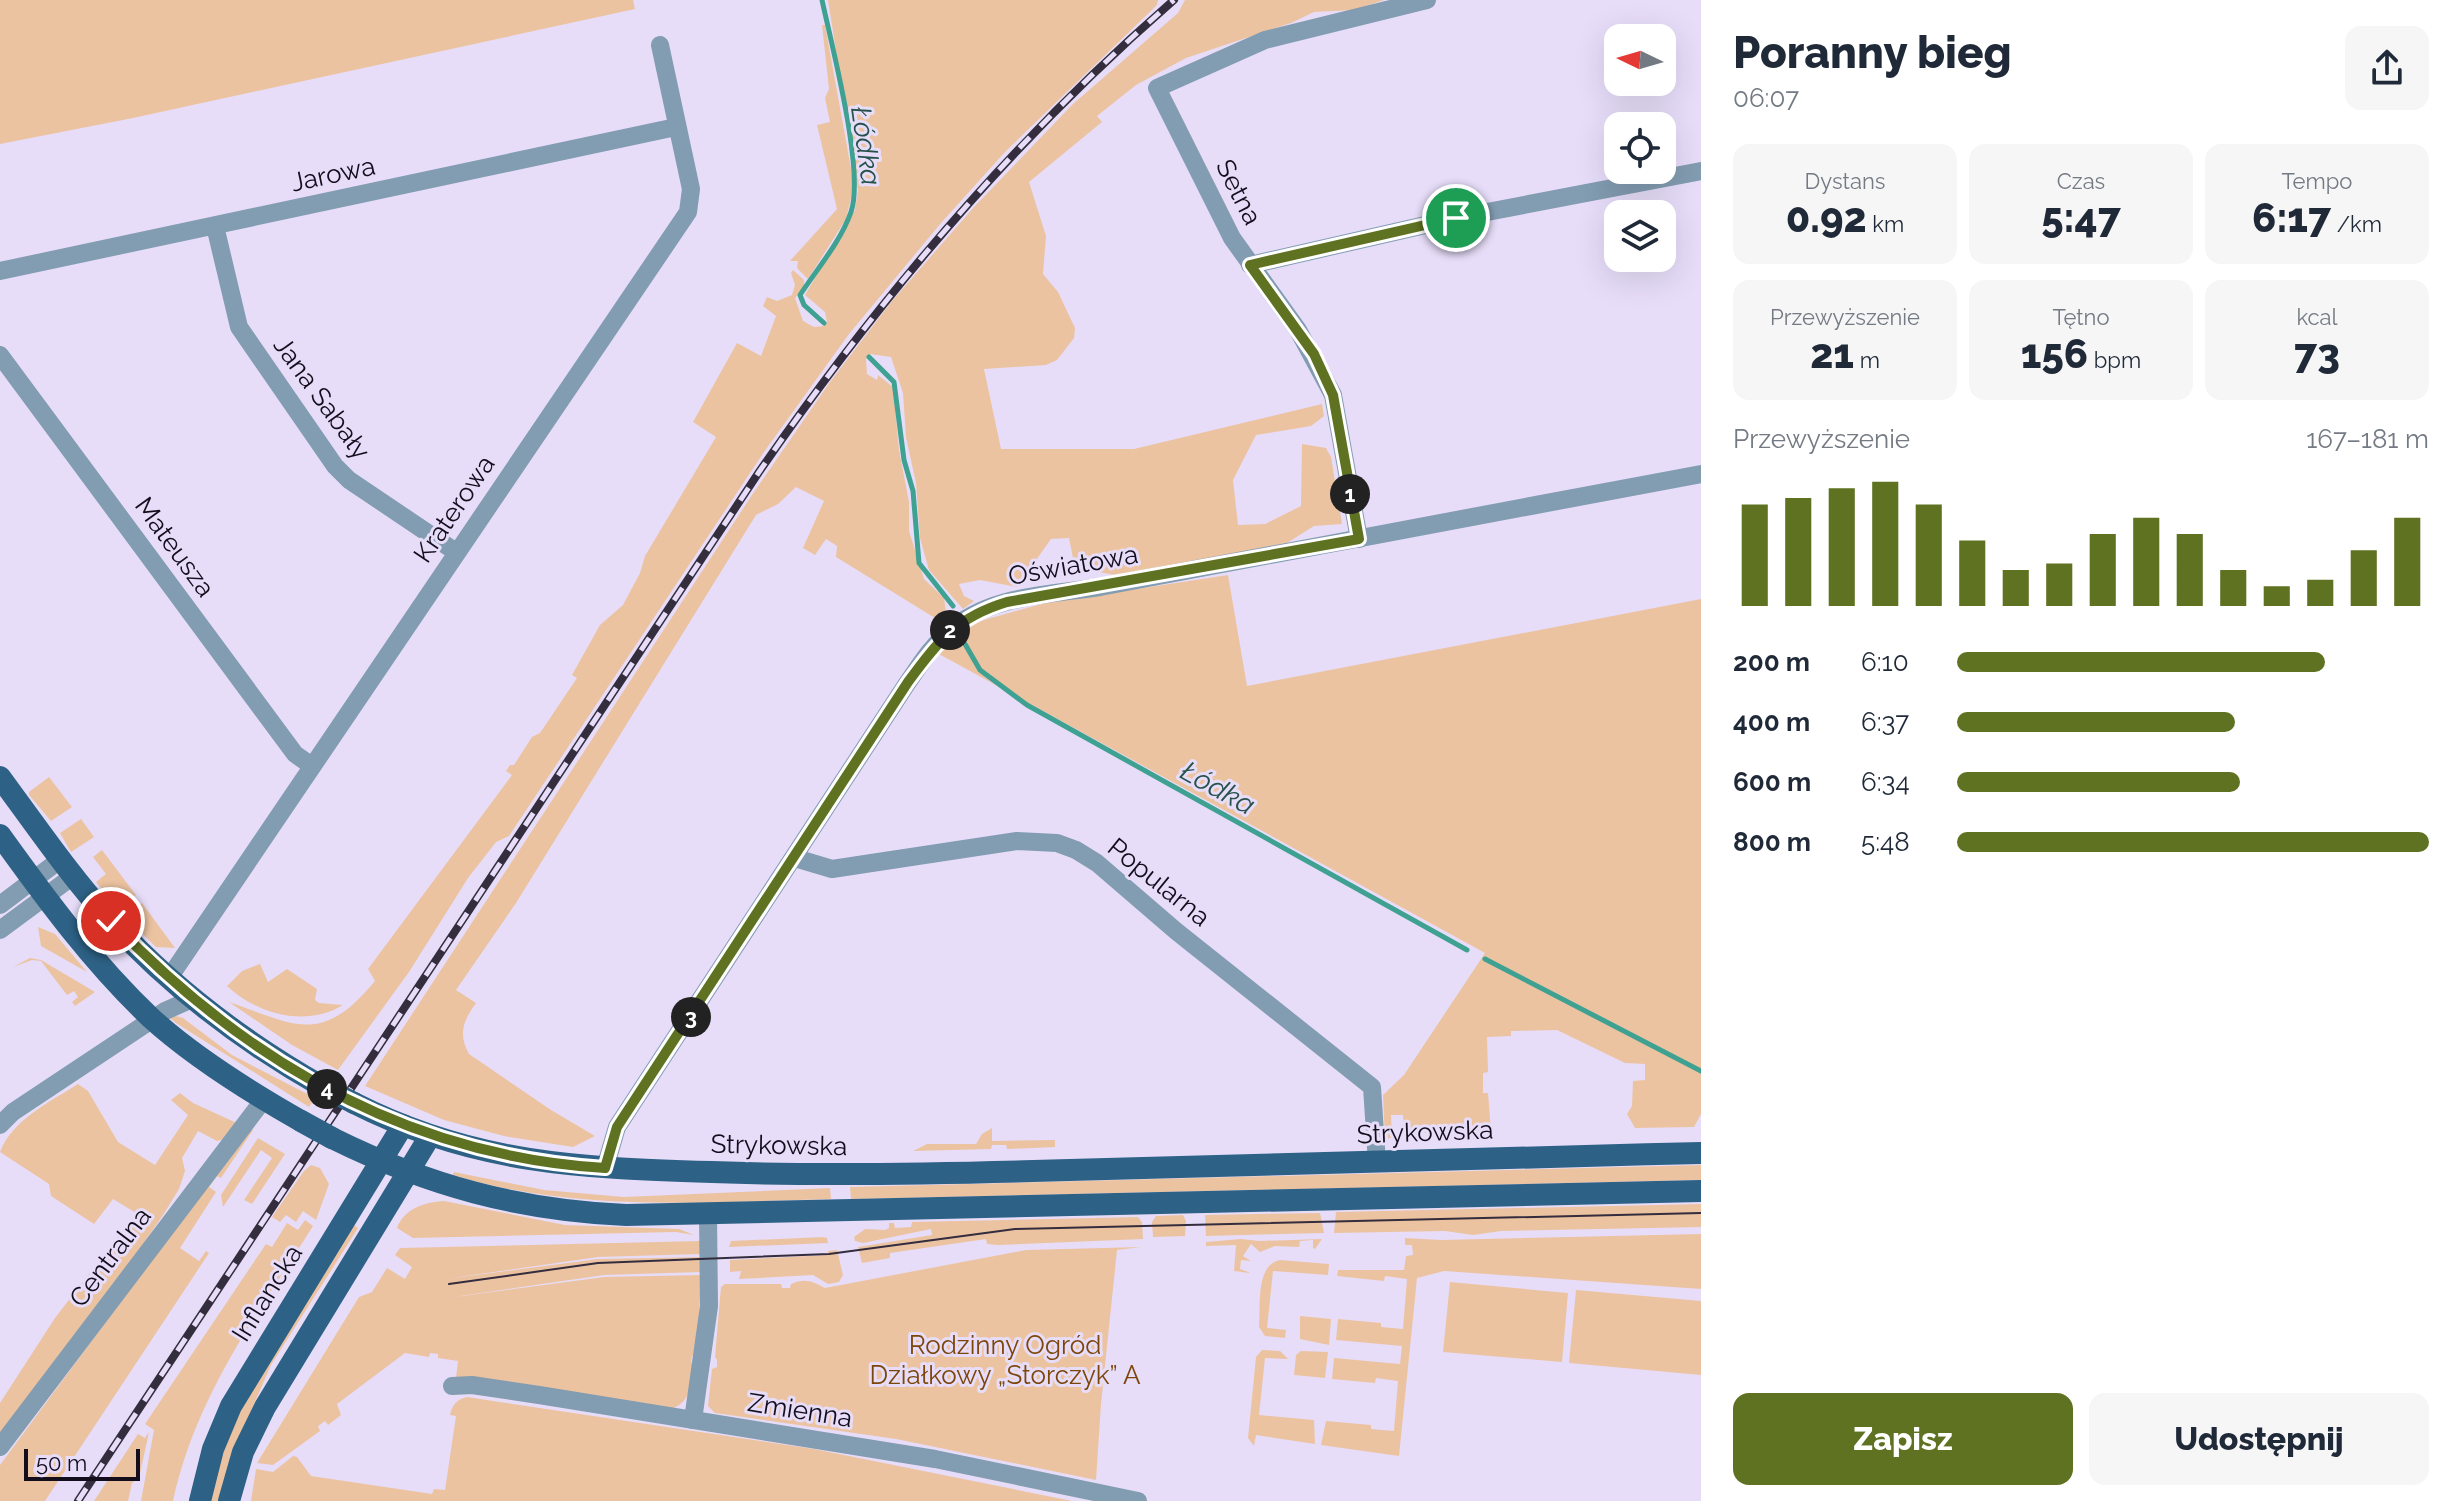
<!DOCTYPE html>
<html lang="pl">
<head>
<meta charset="utf-8">
<style>
  :root { --surface:#fff; --page:#f6f6f7; --text:#1f2937; --muted:#747a83; --accent:#5f7221 }
  body { margin:0; font-family:Raleway,sans-serif; background:var(--page); color:var(--text); height:100vh; display:flex; flex-direction:column; font-size:30px; white-space:nowrap }
  * { box-sizing:border-box; margin:0 }
  p { font-size:26px; color:var(--muted) }
  .icon { flex:none; width:44px; height:44px; fill:none; stroke:currentColor; stroke-width:2; stroke-linecap:round; stroke-linejoin:round }
  .map { position:relative; flex:1; overflow:hidden }
  .sheet { display:flex; flex-direction:column; background:var(--surface); width:760px }
  .sheet>* { flex:none }
  .needle { width:52px; rotate:275deg }
  .buttons { position:absolute; left:1604px; top:24px; display:grid; gap:16px }
  .buttons a { display:grid; place-items:center; width:72px; height:72px; border-radius:16px; background:var(--surface); box-shadow:0 8px 32px #0002; font-size:40px }
  .scale { position:absolute; left:24px; bottom:20px; width:116px; box-sizing:border-box; padding-left:8px; border:4px solid #130d1c; border-top:0; font-size:22px; line-height:28px; white-space:nowrap; color:#130d1c; -webkit-text-stroke:6px #e7ddf9; paint-order:stroke }
  .pin { position:absolute; display:grid; place-items:center; width:68px; height:68px; color:#fff; margin:-34px; border:4px solid #fff; border-radius:50%; box-shadow:0 2px 8px #0007 }
  .km { position:absolute; width:40px; height:40px; margin:-20px; border-radius:50%; background:#222; color:#fff; font-size:22px; line-height:40px; text-align:center }
  .round { display:grid; place-items:center; flex:none; width:84px; height:84px; border-radius:16px; background:var(--page) }
  .overview { display:flex; align-items:center; justify-content:space-between; height:136px; padding:0 32px }
  h1 { font-size:44px; font-weight:800; line-height:60px }
  .figures { display:grid; grid-template-columns:repeat(3,1fr); gap:12px; height:136px; padding:8px 32px }
  .figures div { display:grid; align-content:center; border-radius:16px; background:var(--page); text-align:center }
  .figures b { font-size:40px; font-weight:800 }
  .figures small { font-size:22px; font-weight:400 }
  .figures p { font-size:22px }
  .chart { height:224px; padding:16px 32px }
  .chart p { display:flex; justify-content:space-between }
  .chart svg { width:100%; height:144px; margin-top:8px; stroke:var(--accent); stroke-width:6 }
  .action { display:flex; gap:16px; margin-top:auto; padding:16px 32px }
  .action a { flex:1; height:92px; border-radius:16px; background:var(--accent); color:#fff; font-size:32px; font-weight:800; line-height:92px; text-align:center }
  .action a+a { background:var(--page); color:var(--text) }
  ul { padding:0 32px; list-style:none; font-size:26px }
  li { display:grid; grid-template-columns:128px 96px 1fr; align-items:center; height:60px }
  li i { height:20px; border-radius:10px; background:var(--accent) }
  main { display:flex; flex:1; min-height:0 }
  .map>svg:first-child { display:block }
  .green { fill:#ecc3a1; fill-rule:evenodd }
  .lines { fill:none; stroke-linecap:round; stroke-linejoin:round }
  .stream { stroke:#3ea192; stroke-width:5 }
  .minor { stroke:#829cb1; stroke-width:18 }
  .major { stroke:#2d6185; stroke-width:22 }
  .tram { stroke:#332d3e; stroke-width:2 }
  .rail-casing { stroke:#332d3e; stroke-width:8 }
  .rail { stroke:#e7ddf9; stroke-width:5; stroke-dasharray:15; stroke-linecap:butt }
  .major-bridge { stroke:#2d6185; stroke-width:22 }
  .route-casing { stroke:#fff; stroke-width:16 }
  .route { stroke:#5f7221; stroke-width:10 }
  .labels { text-anchor:middle; dominant-baseline:central; stroke-width:6; stroke-linejoin:round; paint-order:stroke }
  .street-label { font-size:26px; fill:#130d1c; stroke:#e7ddf9 }
  .park-label { font-size:26px; fill:#7c4609; stroke:#e7ddf9 }
  .water-label { font-size:28px; font-style:italic; fill:#27524b; stroke:#e7ddf9 }
</style>
</head>
<body>
<main>
<div class="map">
<svg width="1701" height="1501" viewBox="0 0 1701 1501">
  <rect width="100%" height="100%" fill="#e7ddf9"/>
  <g class="green">
    <path d="M 0,0 L 633,0 L 635,9 L 133,118 L 0,144 Z"/>
    <path d="M 828,0 L 1158,0 L 1157,5 L 1005,152 L 941,223 L 849,334 L 764,452 L 509,836 L 496,842 L 468,878 L 409,972 L 338,1070 L 292,1045 L 229,1002 C 297,1026 322,1045 375,981 L 368,969 L 512,775 L 506,771 L 510,765 L 514,765 L 532,737 L 540,733 L 577,678 L 572,675 L 600,625 L 623,605 L 640,573 L 645,556 L 716,437 L 693,422 L 737,343 L 761,356 L 776,316 L 763,306 L 767,297 L 777,301 L 792,295 L 795,285 L 791,273 L 793,270 L 804,280 L 804,287 L 795,298 L 803,321 L 814,327 L 823,326 L 827,322 L 825,312 L 805,295 L 855,210 L 858,190 Z"/>
    <path d="M 1185,0 L 1384,0 L 1354,10 L 1314,12 L 1291,23 L 1186,58 L 1136,85 L 1097,116 L 1102,122 L 1029,182 L 1046,236 L 1043,274 L 1058,292 L 1075,328 L 1074,338 L 1057,360 L 1046,365 L 984,369 L 1001,449 L 1134,449 L 1322,404 L 1324,416 L 1311,426 L 1256,435 L 1233,480 L 1238,525 L 1265,524 L 1301,506 L 1302,444 L 1326,448 L 1331,457 L 1342,524 L 1314,526 L 1287,543 L 1121,576 L 1075,568 L 1069,538 L 1051,539 L 1017,587 L 980,580 L 959,584 L 964,596 L 974,601 L 963,609 L 929,570 L 920,538 L 916,483 L 906,437 L 903,393 L 891,357 L 870,354 L 866,359 L 867,374 L 877,380 L 878,375 L 893,387 L 899,450 L 909,502 L 909,531 L 924,579 L 944,598 L 947,620 L 943,623 L 836,557 L 837,546 L 826,539 L 815,555 L 803,548 L 824,501 L 796,487 L 778,504 L 756,515 L 516,903 L 456,990 L 476,1003 C 463,1021 458,1034 469,1054 L 551,1110 L 595,1136 L 573,1147 L 504,1136 L 444,1120 L 365,1086 L 752,495 L 830,382 L 892,301 L 974,207 L 1073,104 L 1178,13 Z"/>
    <path d="M 822,25 L 825,25 L 854,185 L 846,219 L 808,279 L 797,268 L 798,261 L 790,261 L 837,209 L 817,125 L 830,122 L 825,98 L 829,89 Z"/>
    <path d="M 1228,575 L 1247,686 L 1701,599 L 1701,1114 L 1694,1127 L 1635,1128 L 1627,1114 L 1632,1106 L 1633,1081 L 1645,1080 L 1645,1064 L 1625,1063 L 1557,1030 L 1511,1031 L 1511,1036 L 1487,1037 L 1488,1072 L 1483,1073 L 1483,1093 L 1488,1093 L 1491,1131 L 1404,1133 L 1403,1115 L 1391,1115 L 1392,1137 L 1385,1140 L 1383,1095 L 1404,1075 L 1485,953 L 939,654 L 969,624 L 1045,603 Z"/>
    <path d="M 49,777 L 72,807 L 51,821 L 29,795 L 29,792 Z"/>
    <path d="M 81,819 L 94,837 L 71,852 L 60,833 Z"/>
    <path d="M 102,850 L 136,895 L 120,908 L 96,882 L 106,874 L 93,857 Z"/>
    <path d="M 142,903 L 175,948 L 156,947 L 126,918 Z"/>
    <path d="M 38,927 L 55,934 L 87,972 L 41,946 Z"/>
    <path d="M 30,958 L 41,960 L 95,992 L 75,1006 L 72,1002 L 78,997 L 74,991 L 67,995 L 41,961 L 32,960 L 13,967 Z"/>
    <path d="M 260,964 L 268,982 L 287,969 L 317,989 L 315,1000 L 319,1003 L 343,1005 C 305,1028 257,1014 227,986 L 242,971 Z"/>
    <path d="M 172,1015 L 183,1018 L 232,1055 L 315,1098 L 309,1107 L 176,1023 L 170,1018 Z"/>
    <path d="M 78,1084 L 88,1091 L 118,1142 L 155,1165 L 188,1115 L 171,1100 L 180,1093 L 193,1103 L 239,1124 L 225,1139 L 217,1141 L 198,1131 L 182,1158 L 185,1171 L 179,1189 L 163,1215 L 114,1286 L 0,1434 L 0,1403 L 55,1318 L 136,1213 L 113,1199 L 94,1224 L 51,1196 L 49,1184 L 0,1152 C 13,1119 50,1102 78,1084 Z"/>
    <path d="M 249,1128 L 253,1130 L 221,1178 L 217,1176 L 209,1187 L 216,1192 L 180,1248 L 199,1261 L 206,1251 L 209,1253 L 45,1501 L 0,1501 L 0,1465 Z"/>
    <path d="M 992,1128 L 992,1141 L 1055,1140 L 1055,1147 L 1007,1149 L 1006,1145 L 992,1145 L 991,1149 L 913,1151 L 927,1144 L 976,1144 L 982,1134 Z"/>
    <path d="M 258,1138 L 285,1154 L 252,1204 L 244,1200 L 272,1158 L 261,1150 L 223,1207 L 221,1195 Z"/>
    <path d="M 311,1165 L 320,1168 L 329,1184 L 316,1220 L 303,1211 L 296,1222 L 286,1215 L 280,1222 L 272,1217 L 304,1171 Z"/>
    <path d="M 1701,1165 L 1701,1180 L 851,1199 L 850,1187 Z"/>
    <path d="M 454,1172 L 544,1190 L 624,1197 L 830,1188 L 831,1199 C 704,1202 576,1213 453,1175 Z"/>
    <path d="M 444,1201 L 565,1225 L 679,1229 L 694,1235 L 676,1232 L 413,1238 L 397,1228 C 404,1209 424,1202 444,1201 Z"/>
    <path d="M 1701,1204 L 1701,1227 L 1501,1231 L 1473,1235 L 1445,1231 L 1334,1233 L 1336,1212 Z"/>
    <path d="M 1320,1213 L 1324,1233 L 1206,1236 L 1205,1215 Z"/>
    <path d="M 1183,1215 L 1186,1221 L 1185,1236 L 1153,1237 L 1152,1222 L 1156,1216 Z"/>
    <path d="M 1138,1217 L 1142,1222 L 1143,1239 L 998,1245 L 987,1244 L 986,1239 L 890,1253 L 890,1258 L 862,1263 L 858,1247 L 932,1235 L 931,1229 L 863,1243 L 855,1241 L 854,1237 L 865,1229 L 885,1230 L 889,1228 L 889,1223 L 894,1223 L 895,1228 L 911,1227 L 912,1222 Z"/>
    <path d="M 305,1220 L 313,1226 C 257,1315 196,1395 173,1501 L 141,1501 L 154,1430 L 145,1424 L 266,1244 L 272,1247 L 287,1223 L 298,1230 Z"/>
    <path d="M 354,1225 L 358,1228 L 271,1365 L 240,1436 L 220,1501 L 208,1501 L 232,1424 Z"/>
    <path d="M 1701,1234 L 1701,1289 L 1444,1271 L 1417,1278 L 1399,1456 L 1321,1445 L 1326,1421 L 1371,1425 L 1371,1429 L 1394,1431 L 1398,1381 L 1376,1378 L 1375,1383 L 1332,1379 L 1334,1358 L 1400,1364 L 1402,1346 L 1336,1340 L 1338,1319 L 1381,1323 L 1381,1327 L 1403,1329 L 1407,1279 L 1385,1276 L 1384,1281 L 1337,1276 L 1338,1270 L 1404,1270 L 1406,1256 L 1413,1255 L 1412,1245 L 1405,1245 L 1405,1238 L 1441,1240 Z"/>
    <path d="M 823,1237 L 827,1238 L 828,1243 L 729,1247 L 731,1241 Z"/>
    <path d="M 1241,1239 L 1259,1241 L 1322,1239 L 1315,1249 L 1313,1248 L 1313,1240 L 1300,1241 L 1299,1247 L 1275,1246 L 1260,1252 L 1251,1244 L 1243,1256 L 1251,1261 L 1241,1260 L 1240,1269 L 1251,1273 L 1234,1271 L 1236,1245 L 1206,1246 L 1206,1242 Z"/>
    <path d="M 700,1241 L 701,1254 L 598,1257 L 445,1279 L 598,1259 L 702,1257 L 697,1356 L 692,1356 L 691,1363 L 696,1364 C 691,1383 691,1403 671,1409 L 456,1378 L 458,1361 L 438,1358 L 438,1354 L 430,1353 L 429,1357 L 405,1353 L 337,1404 L 341,1415 L 328,1425 L 325,1421 L 318,1426 L 320,1431 L 273,1465 L 257,1463 L 359,1297 L 372,1292 L 387,1268 L 405,1279 L 412,1267 L 395,1255 L 400,1248 ZM 701,1272 L 701,1275 L 604,1277 L 447,1298 L 604,1275 Z"/>
    <path d="M 1141,1247 L 1117,1250 L 1101,1404 L 1096,1480 L 896,1439 L 715,1413 L 708,1406 L 712,1369 L 717,1367 L 717,1360 L 715,1357 L 721,1287 L 725,1284 L 781,1284 L 782,1288 L 790,1288 L 791,1284 C 805,1278 812,1281 825,1288 L 1026,1250 Z"/>
    <path d="M 837,1250 L 843,1275 L 839,1282 L 828,1284 L 813,1275 L 739,1279 L 741,1271 L 730,1272 L 730,1260 L 828,1255 L 828,1251 Z"/>
    <path d="M 1280,1260 L 1329,1264 L 1328,1275 L 1273,1271 L 1267,1328 L 1286,1330 L 1285,1338 L 1265,1336 L 1259,1327 C 1261,1306 1255,1265 1280,1260 Z"/>
    <path d="M 1450,1282 L 1568,1293 L 1562,1362 L 1443,1352 Z"/>
    <path d="M 1576,1290 L 1701,1301 L 1701,1375 L 1569,1363 Z"/>
    <path d="M 1300,1316 L 1331,1319 L 1329,1345 L 1300,1339 Z"/>
    <path d="M 1262,1350 L 1280,1351 L 1288,1359 L 1265,1358 L 1259,1415 L 1314,1420 L 1315,1444 L 1256,1435 L 1254,1446 L 1248,1438 L 1256,1357 Z"/>
    <path d="M 1301,1351 L 1328,1352 L 1325,1378 L 1294,1375 L 1296,1355 Z"/>
    <path d="M 467,1397 L 814,1449 L 1072,1501 L 251,1501 L 256,1469 L 273,1472 L 293,1456 L 297,1457 L 311,1476 L 432,1494 L 434,1489 L 445,1490 L 456,1416 L 450,1415 C 452,1405 457,1399 467,1397 Z"/>
    <path d="M 149,1432 L 139,1478 L 132,1483 L 128,1501 L 94,1501 L 138,1434 L 145,1438 Z"/>
  </g>
  <g class="lines">
    <g class="stream">
      <path d="M 822,0 C 832,47 865,171 851,212 C 841,241 817,269 800,295 L 804,305 L 824,323"/>
      <path d="M 869,357 L 894,382 L 904,460 L 913,491 L 919,563 L 953,606"/>
      <path d="M 965,644 L 980,670 L 1027,705 L 1467,950"/>
      <path d="M 1485,959 L 1701,1071"/>
    </g>
    <g class="minor">
      <path d="M 215,226 L 239,327 L 335,466 L 349,480 L 456,552"/>
      <path d="M 1250,265 L 1456,218 L 1701,171"/>
      <path d="M 0,271 L 676,127"/>
      <path d="M 0,355 L 295,754 L 312,766"/>
      <path d="M 1359,539 L 1333,395 L 1298,330 L 1232,238 L 1157,88 L 1265,40 L 1427,0"/>
      <path d="M 795,858 L 832,869 L 1017,841 L 1057,843 L 1076,850 L 1097,863 L 1176,931 L 1372,1087 L 1377,1163"/>
      <path d="M 0,905 L 61,859"/>
      <path d="M 0,930 L 73,876"/>
      <path d="M 169,978 L 688,212 L 691,189 L 660,45"/>
      <path d="M 0,1125 L 13,1112 L 165,1011 L 192,999"/>
      <path d="M 605,1168 L 617,1127 L 908,682 C 920,665 931,647 947,633 C 987,595 1048,595 1100,587 L 1701,474"/>
      <path d="M 452,1386 L 472,1385 L 539,1395 L 935,1459 L 1138,1501"/>
      <path d="M 693,1420 L 709,1306 L 708,1214"/>
      <path d="M 0,1447 L 264,1099"/>
    </g>
    <g class="major">
      <path d="M 0,777 C 36,826 71,877 112,922 C 173,989 244,1042 323,1087"/>
      <path d="M 0,835 C 46,899 93,963 151,1018 C 195,1058 250,1092 301,1121"/>
      <path d="M 354,1103 C 474,1164 581,1168 712,1172 C 819,1176 926,1174 1033,1171 C 1255,1167 1478,1158 1701,1153"/>
      <path d="M 332,1138 C 429,1186 518,1210 626,1215 L 1701,1191"/>
      <path d="M 200,1501 L 213,1449 L 231,1406 L 403,1125"/>
      <path d="M 229,1501 L 243,1452 L 265,1407 L 430,1136"/>
    </g>
    <path class="tram" d="M 449,1284 L 598,1263 L 829,1254 L 1015,1229 L 1701,1213"/>
    <defs>
      <path id="rail" d="M 78,1501 L 759,472 C 879,298 1014,139 1174,0"/>
    </defs>
    <use href="#rail" class="rail-casing"/>
    <use href="#rail" class="rail"/>
    <g class="major-bridge">
      <path d="M 323,1087 L 354,1103"/>
      <path d="M 301,1121 L 332,1138"/>
    </g>
  </g>
  <g class="lines">
    <defs>
      <path id="route" d="M 111,921 C 246,1062 407,1156 605,1168 L 617,1127 L 908,682 C 938,641 957,617 1007,602 L 1359,539 L 1333,395 L 1314,354 L 1250,265 L 1456,218"/>
    </defs>
    <use href="#route" class="route-casing"/>
    <use href="#route" class="route"/>
  </g>
  <g class="labels">
    <g class="street-label">
      <text transform="translate(333 174) rotate(-12)">Jarowa</text>
      <text transform="translate(1239 192) rotate(63)">Setna</text>
      <text transform="translate(322 398) rotate(54)">Jana Sabały</text>
      <text transform="translate(454 509) rotate(-56)">Kraterowa</text>
      <text transform="translate(175 547) rotate(54)">Mateusza</text>
      <text transform="translate(1073 565) rotate(-10)">Oświatowa</text>
      <text transform="translate(1159 882) rotate(39)">Popularna</text>
      <text transform="translate(1425 1132) rotate(-2)">Strykowska</text>
      <text transform="translate(779 1145) rotate(1)">Strykowska</text>
      <text transform="translate(110 1257) rotate(-53)">Centralna</text>
      <text transform="translate(267 1293) rotate(-58)">Inflancka</text>
      <text transform="translate(800 1410) rotate(9)">Zmienna</text>
    </g>
    <g class="park-label">
      <text x="1005" y="1345">Rodzinny Ogród<tspan x="1005" dy="30">Działkowy „Storczyk” A</tspan></text>
    </g>
    <g class="water-label">
      <text transform="translate(866 146) rotate(82)">Łódka</text>
      <text transform="translate(1218 788) rotate(29)">Łódka</text>
    </g>
  </g>
</svg>
<div class="buttons">
<a><svg class="needle" viewBox="-14 -14 28 28"><path d="M0-13l5 13h-10z" fill="#e53935"/><path d="M0 13l5-13h-10z" fill="#747a83"/></svg></a>
<a><svg class="icon" aria-label="locate" viewBox="0 0 24 24"><circle cx="12" cy="12" r="6"/><path d="M12 2v4M12 18v4M2 12h4M18 12h4"/></svg></a>
<a><svg class="icon" aria-label="layers" viewBox="0 0 24 24"><path d="M12 4l9 5-9 5-9-5zM3 14l9 5 9-5"/></svg></a>
</div>
<div class="scale">50 m</div>
<div class="pin" style="left:1456px;top:218px;background:#1e9e55"><svg class="icon" aria-label="arrive" viewBox="0 0 24 24"><path d="M6 21V4h12l-3 4 3 4H6"/></svg></div>
<div class="pin" style="left:111px;top:921px;background:#d93025"><svg class="icon" aria-label="check" viewBox="0 0 24 24"><path d="M5 12l5 5 9-10"/></svg></div>
<b class="km" style="left:1350px;top:494px">1</b>
<b class="km" style="left:950px;top:630px">2</b>
<b class="km" style="left:691px;top:1017px">3</b>
<b class="km" style="left:327px;top:1089px">4</b>
</div>
<section class="sheet">
<div class="overview"><div><h1>Poranny bieg</h1><p>06:07</p></div><a class="round"><svg class="icon" aria-label="share" viewBox="0 0 24 24"><path d="M12 15V3M7 8l5-5 5 5M5 13v7h14v-7"/></svg></a></div>
<div class="figures">
<div><p>Dystans</p><b>0.92<small> km</small></b></div>
<div><p>Czas</p><b>5:47</b></div>
<div><p>Tempo</p><b>6:17<small> /km</small></b></div>
</div>
<div class="figures">
<div><p>Przewyższenie</p><b>21<small> m</small></b></div>
<div><p>Tętno</p><b>156<small> bpm</small></b></div>
<div><p>kcal</p><b>73</b></div>
</div>
<div class="chart"><p><span>Przewyższenie</span>167–181 m</p>
<svg viewBox="0 0 160 44" preserveAspectRatio="none"><path d="M5 44V13M15 44V11M25 44V8M35 44V6M45 44V13M55 44V24M65 44V33M75 44V31M85 44V22M95 44V17M105 44V22M115 44V33M125 44V38M135 44V36M145 44V27M155 44V17"/></svg>
</div>
<ul>
<li><b>200 m</b>6:10<i style="width:78%"></i></li>
<li><b>400 m</b>6:37<i style="width:59%"></i></li>
<li><b>600 m</b>6:34<i style="width:60%"></i></li>
<li><b>800 m</b>5:48<i style="width:100%"></i></li>
</ul>
<div class="action"><a>Zapisz</a><a>Udostępnij</a></div>
</section>
</main>
</body>
</html>
